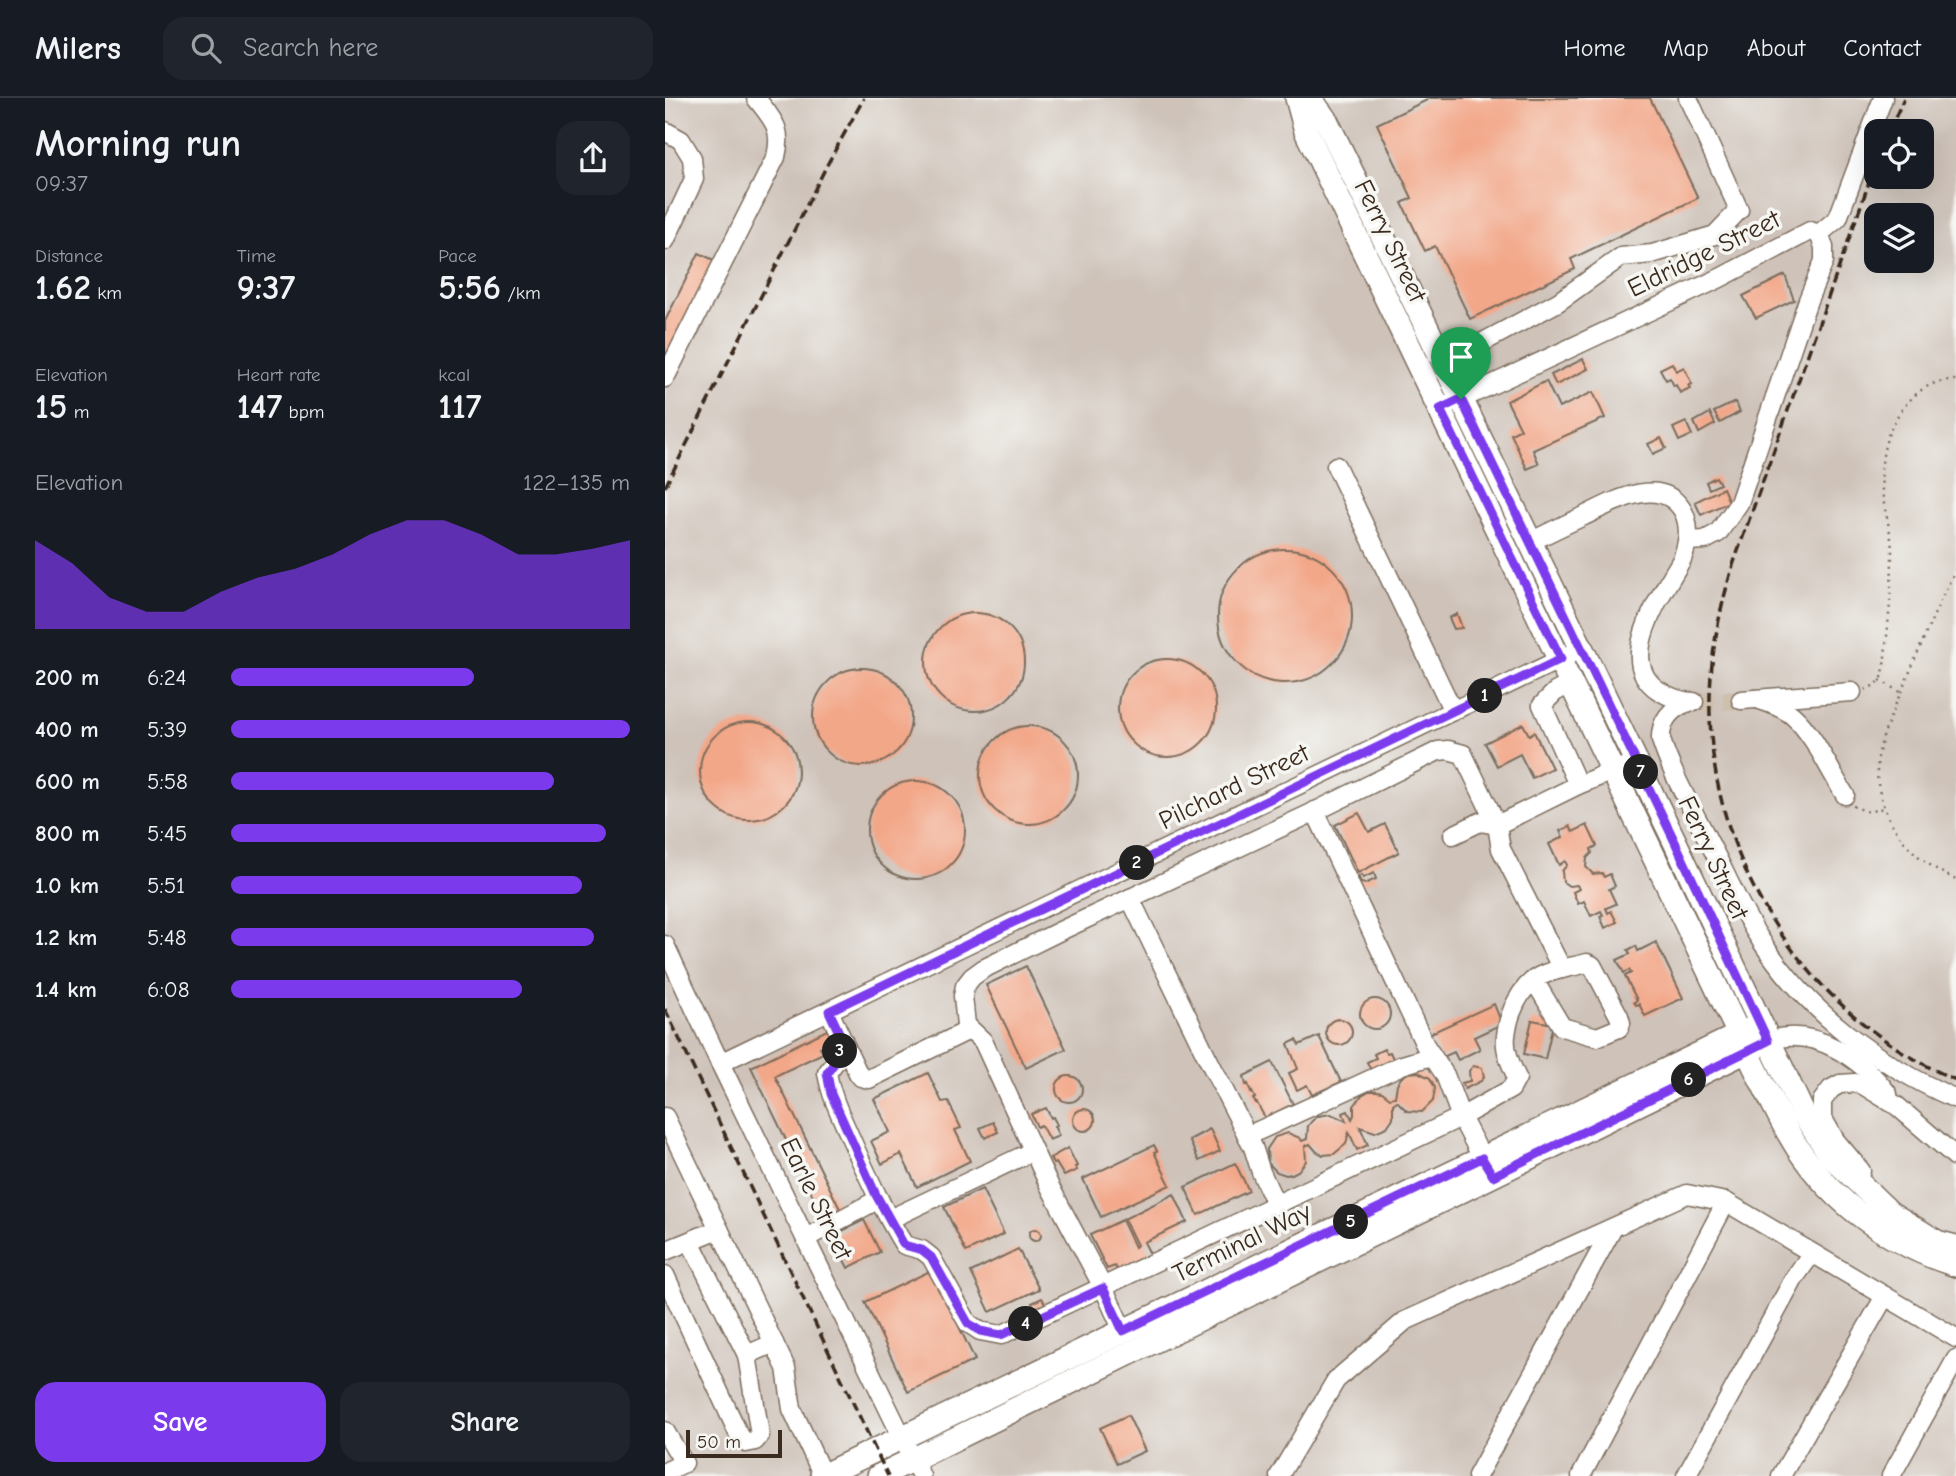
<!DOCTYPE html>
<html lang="en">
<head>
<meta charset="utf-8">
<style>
  :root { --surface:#171b24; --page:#20242c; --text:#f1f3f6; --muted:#9ea1a6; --line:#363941; --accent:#7c3aed }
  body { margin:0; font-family:"Comic Neue",sans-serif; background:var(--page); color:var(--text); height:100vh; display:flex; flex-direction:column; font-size:26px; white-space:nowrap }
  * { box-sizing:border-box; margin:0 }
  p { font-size:23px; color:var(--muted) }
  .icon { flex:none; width:38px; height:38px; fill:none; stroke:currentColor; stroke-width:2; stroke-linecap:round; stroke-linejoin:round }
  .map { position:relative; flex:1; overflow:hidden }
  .details { display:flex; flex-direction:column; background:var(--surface); width:665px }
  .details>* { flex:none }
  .buttons { position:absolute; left:1199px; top:21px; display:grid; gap:14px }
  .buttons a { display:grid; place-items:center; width:70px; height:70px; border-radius:14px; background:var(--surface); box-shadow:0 7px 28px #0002; font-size:35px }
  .scale { position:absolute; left:21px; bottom:18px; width:96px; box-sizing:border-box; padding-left:7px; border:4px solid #3b2a1e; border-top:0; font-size:19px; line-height:24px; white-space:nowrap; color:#3b2a1e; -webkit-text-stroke:5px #f6f6f2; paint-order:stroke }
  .pin { position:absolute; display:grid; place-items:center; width:60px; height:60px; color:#fff; margin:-72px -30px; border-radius:50% 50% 50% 0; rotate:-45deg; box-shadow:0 0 7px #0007 }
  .pin .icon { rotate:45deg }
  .km { position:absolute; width:35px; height:35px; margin:-18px; border-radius:50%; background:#222; color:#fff; font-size:19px; line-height:35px; text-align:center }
  .round { display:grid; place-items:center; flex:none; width:74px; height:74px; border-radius:21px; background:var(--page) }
  .summary { display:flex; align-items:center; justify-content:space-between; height:119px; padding:0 35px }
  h1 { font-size:38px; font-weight:700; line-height:52px }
  .stats { display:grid; grid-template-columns:repeat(3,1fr); gap:10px; height:119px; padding:7px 35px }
  .stats div { display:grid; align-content:center }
  .stats b { font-size:35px; font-weight:700 }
  .stats small { font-size:19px; font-weight:400 }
  .stats p { font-size:19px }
  .chart { height:196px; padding:14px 35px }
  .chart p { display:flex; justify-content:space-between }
  .chart svg { width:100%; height:126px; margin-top:7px; fill:var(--accent); opacity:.7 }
  .primary-button { display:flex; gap:14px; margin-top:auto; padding:14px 35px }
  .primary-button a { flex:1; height:80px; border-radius:21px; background:var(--accent); color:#fff; font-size:28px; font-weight:700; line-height:80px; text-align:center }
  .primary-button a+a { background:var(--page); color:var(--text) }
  ul { padding:0 35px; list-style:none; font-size:23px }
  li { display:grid; grid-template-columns:112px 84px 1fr; align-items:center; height:52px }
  li i { height:18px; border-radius:9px; background:var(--accent) }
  header { display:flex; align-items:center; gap:42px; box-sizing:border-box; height:98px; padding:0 35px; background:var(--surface); border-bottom:2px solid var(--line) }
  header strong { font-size:33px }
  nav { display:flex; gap:38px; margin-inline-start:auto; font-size:24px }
  .search { width:490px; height:63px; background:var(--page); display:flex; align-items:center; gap:18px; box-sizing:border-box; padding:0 24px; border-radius:21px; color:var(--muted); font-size:26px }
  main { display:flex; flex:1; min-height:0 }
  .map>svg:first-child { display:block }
  .industrial { fill:#cec2b9; fill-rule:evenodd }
  .building { fill:#f3a789 }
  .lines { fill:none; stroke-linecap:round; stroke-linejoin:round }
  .minor-tunnel { stroke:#cdc0ac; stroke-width:18; stroke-dasharray:18 9; stroke-linecap:butt }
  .minor-casing { stroke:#7b6c5c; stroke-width:21 }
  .major-casing { stroke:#7b6c5c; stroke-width:26 }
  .path { stroke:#7b6c5c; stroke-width:2.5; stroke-dasharray:2 5; stroke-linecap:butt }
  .minor { stroke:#fff; stroke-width:18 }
  .major { stroke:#fff; stroke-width:23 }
  .rail { stroke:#3b2a1e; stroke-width:3.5; stroke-dasharray:10 5; stroke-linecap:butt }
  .route-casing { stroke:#fff; stroke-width:14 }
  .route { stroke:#7c3aed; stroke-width:9 }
  .labels { text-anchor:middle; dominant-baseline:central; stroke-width:7; stroke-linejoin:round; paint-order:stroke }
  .street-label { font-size:26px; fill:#3b2a1e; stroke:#f6f6f2 }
</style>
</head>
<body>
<header>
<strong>Milers</strong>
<div class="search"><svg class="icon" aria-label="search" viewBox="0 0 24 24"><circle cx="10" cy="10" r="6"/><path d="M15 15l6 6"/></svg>Search here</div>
<nav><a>Home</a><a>Map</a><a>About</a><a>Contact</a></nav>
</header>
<main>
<section class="details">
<div class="summary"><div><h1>Morning run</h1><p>09:37</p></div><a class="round"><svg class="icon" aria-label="share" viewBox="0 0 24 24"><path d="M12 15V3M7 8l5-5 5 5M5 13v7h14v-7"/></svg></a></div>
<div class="stats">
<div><p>Distance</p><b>1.62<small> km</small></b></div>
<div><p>Time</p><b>9:37</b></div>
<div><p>Pace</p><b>5:56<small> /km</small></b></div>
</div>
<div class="stats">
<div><p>Elevation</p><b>15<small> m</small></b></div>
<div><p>Heart rate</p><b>147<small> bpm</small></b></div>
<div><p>kcal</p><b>117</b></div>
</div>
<div class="chart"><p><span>Elevation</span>122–135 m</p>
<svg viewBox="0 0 160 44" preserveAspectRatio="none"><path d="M0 44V13L10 21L20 33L30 38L40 38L50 31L60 26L70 23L80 18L90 11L100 6L110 6L120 11L130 18L140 18L150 16L160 13V44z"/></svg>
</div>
<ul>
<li><b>200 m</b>6:24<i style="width:61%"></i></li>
<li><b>400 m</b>5:39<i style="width:100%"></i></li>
<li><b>600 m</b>5:58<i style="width:81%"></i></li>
<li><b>800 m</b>5:45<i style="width:94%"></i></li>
<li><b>1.0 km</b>5:51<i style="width:88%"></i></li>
<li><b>1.2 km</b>5:48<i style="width:91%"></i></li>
<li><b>1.4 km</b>6:08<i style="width:73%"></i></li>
</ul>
<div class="primary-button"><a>Save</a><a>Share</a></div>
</section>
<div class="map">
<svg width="1291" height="1378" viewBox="0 0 1291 1378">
  <rect width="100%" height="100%" fill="#f6f6f2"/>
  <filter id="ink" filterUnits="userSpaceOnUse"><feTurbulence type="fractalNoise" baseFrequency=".0143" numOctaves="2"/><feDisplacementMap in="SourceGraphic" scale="14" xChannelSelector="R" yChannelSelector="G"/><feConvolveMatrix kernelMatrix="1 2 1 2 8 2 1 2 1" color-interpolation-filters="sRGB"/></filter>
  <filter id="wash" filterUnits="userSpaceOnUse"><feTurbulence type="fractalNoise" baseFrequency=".00686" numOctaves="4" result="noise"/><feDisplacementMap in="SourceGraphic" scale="28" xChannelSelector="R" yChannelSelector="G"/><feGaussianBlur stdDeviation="1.57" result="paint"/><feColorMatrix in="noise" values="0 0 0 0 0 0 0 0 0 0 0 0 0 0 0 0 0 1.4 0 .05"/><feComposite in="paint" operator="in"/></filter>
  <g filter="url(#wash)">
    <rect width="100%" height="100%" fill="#f1e6d0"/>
    <path class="industrial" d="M 0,0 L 1291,0 L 1291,1378 L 0,1378 ZM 1211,33 L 1256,33 L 1256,79 L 1211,79 ZM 1211,117 L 1256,117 L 1256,163 L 1211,163 Z"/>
    <g id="blocks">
      <g class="building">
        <path d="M 766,0 L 985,0 L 1033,100 L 906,161 L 910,171 L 805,221 L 770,148 L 760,153 L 737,105 L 747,100 L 712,26 Z"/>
        <path d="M 34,155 L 51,163 L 0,264 L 0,223 Z"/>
        <path d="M 1120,177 L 1129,202 L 1091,220 L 1078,198 Z"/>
        <path d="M 918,261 L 923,271 L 891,287 L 886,277 Z"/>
        <path d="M 1007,265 L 1011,273 L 1019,269 L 1027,286 L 1023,287 L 1025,290 L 1015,295 L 1011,287 L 1009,288 L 1005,280 L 1001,282 L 995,271 Z"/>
        <path d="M 881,283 L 894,310 L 928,294 L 940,320 L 868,352 L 874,366 L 862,371 L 846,336 L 856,331 L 842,303 Z"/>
        <path d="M 1070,304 L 1075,314 L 1055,325 L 1049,314 Z"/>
        <path d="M 1045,315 L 1050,326 L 1034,335 L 1029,324 Z"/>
        <path d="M 1021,324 L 1027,337 L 1014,343 L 1008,330 Z"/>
        <path d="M 996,340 L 1001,350 L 988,356 L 983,346 Z"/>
        <path d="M 1051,379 L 1055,386 L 1044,391 L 1041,384 Z"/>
        <path d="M 1058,390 L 1064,404 L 1036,417 L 1030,404 Z"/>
        <circle cx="620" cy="518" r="67"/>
        <circle cx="310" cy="564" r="49"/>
        <path d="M 792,516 L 797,530 L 789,531 L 784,520 Z"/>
        <circle cx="502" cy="610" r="49"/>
        <circle cx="197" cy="619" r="49"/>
        <circle cx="84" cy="673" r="49"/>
        <path d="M 858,626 L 864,637 L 869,634 L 887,670 L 867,680 L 855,656 L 832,668 L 820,645 Z"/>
        <circle cx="364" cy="677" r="49"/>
        <circle cx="251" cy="732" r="49"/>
        <path d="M 694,715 L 704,734 L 720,726 L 734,754 L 693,775 L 670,727 Z"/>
        <path d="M 922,727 L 932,748 L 926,751 L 927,755 L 922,760 L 921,769 L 928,776 L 937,775 L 939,779 L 945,776 L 950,788 L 944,791 L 951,806 L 941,810 L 943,815 L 946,813 L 952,824 L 940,830 L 935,818 L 938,817 L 936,813 L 926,818 L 919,803 L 913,806 L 908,794 L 914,791 L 912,787 L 904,788 L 898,784 L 897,773 L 902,767 L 900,763 L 894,767 L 884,746 L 898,739 L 895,733 L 905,728 L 908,734 Z"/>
        <path d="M 709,775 L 711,781 L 700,786 L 696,785 L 693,778 L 696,777 L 698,780 Z"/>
        <path d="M 991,844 L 1018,900 L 980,918 L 974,906 L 971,907 L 969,904 L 972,902 L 960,878 L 966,875 L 964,872 L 959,875 L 952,862 L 965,856 L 963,852 L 971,848 L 973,853 Z"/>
        <path d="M 361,868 L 401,951 L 361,970 L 321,887 Z"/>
        <circle cx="710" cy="916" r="15"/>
        <path d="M 829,906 L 837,926 L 809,939 L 815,951 L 793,962 L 789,954 L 776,960 L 764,936 Z"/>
        <circle cx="674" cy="934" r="13"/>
        <path d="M 867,922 L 888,926 L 880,961 L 859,956 Z"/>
        <path d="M 164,931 L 169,942 L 155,949 L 158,955 L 110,978 L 175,1111 L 170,1113 L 172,1117 L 160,1123 L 86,969 Z"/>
        <path d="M 654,938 L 676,984 L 647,997 L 642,987 L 632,992 L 624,975 L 633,971 L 623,946 L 631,942 L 634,947 Z"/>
        <path d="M 719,951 L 722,955 L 725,954 L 730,965 L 707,975 L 702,964 L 711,960 L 709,956 Z"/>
        <path d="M 607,964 L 628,1006 L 600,1020 L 592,1005 L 591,1005 L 588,1001 L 590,1000 L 587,994 L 586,995 L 583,986 L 581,987 L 579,978 Z"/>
        <path d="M 808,968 L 817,970 L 819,979 L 816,983 L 800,991 L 797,985 L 805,983 L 804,973 Z"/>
        <path d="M 753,974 L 765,980 L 770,990 L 768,1003 L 757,1014 L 742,1013 L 732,1003 L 728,1006 L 728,1020 L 722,1029 L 710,1034 L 695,1029 L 703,1047 L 692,1052 L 684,1034 L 681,1046 L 669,1056 L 658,1057 L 651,1053 L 645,1046 L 640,1048 L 641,1063 L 633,1073 L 627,1076 L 621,1077 L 612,1074 L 603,1065 L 602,1051 L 610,1039 L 623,1035 L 635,1040 L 637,1043 L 642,1041 L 643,1028 L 647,1023 L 653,1018 L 666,1016 L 681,1023 L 678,1015 L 683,1013 L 687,1021 L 689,1017 L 689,1008 L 697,997 L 704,993 L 712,993 L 717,994 L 725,1000 L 730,999 L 732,986 L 736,980 L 743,975 Z"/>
        <path d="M 263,975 L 277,1004 L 283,1003 L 296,1030 L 290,1032 L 305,1063 L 252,1089 L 236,1056 L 217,1066 L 206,1043 L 225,1034 L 209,1001 Z"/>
        <circle cx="404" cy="991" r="13"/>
        <path d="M 381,1010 L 386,1020 L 388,1019 L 392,1027 L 389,1028 L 394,1038 L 384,1042 L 376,1027 L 372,1029 L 366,1016 Z"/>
        <circle cx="419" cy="1022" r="11"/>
        <path d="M 328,1024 L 333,1034 L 320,1040 L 315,1030 Z"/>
        <path d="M 545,1031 L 555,1053 L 534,1063 L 524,1042 Z"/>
        <path d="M 489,1047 L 492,1053 L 489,1054 L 505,1087 L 436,1119 L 418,1081 Z"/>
        <path d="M 403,1050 L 412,1068 L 410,1069 L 412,1072 L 399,1078 L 391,1065 L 388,1066 L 385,1060 Z"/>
        <path d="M 570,1065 L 584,1093 L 533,1117 L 520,1089 Z"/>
        <path d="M 317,1091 L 339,1136 L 301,1154 L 279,1109 Z"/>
        <path d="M 509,1096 L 522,1124 L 479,1144 L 485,1156 L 452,1172 L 450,1168 L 442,1171 L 425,1137 L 457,1122 L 470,1149 L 472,1147 L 459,1121 Z"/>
        <path d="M 199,1122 L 215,1154 L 183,1170 L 167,1138 Z"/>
        <circle cx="370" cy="1137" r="6"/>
        <path d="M 353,1151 L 374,1191 L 325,1214 L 306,1174 Z"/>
        <path d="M 267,1172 L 310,1262 L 243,1294 L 200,1204 Z"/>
        <path d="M 377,1200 L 381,1207 L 371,1212 L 367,1205 Z"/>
        <path d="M 463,1317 L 480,1353 L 452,1366 L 435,1330 Z"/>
      </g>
    </g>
  </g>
  <g filter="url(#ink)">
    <use href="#blocks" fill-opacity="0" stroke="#7b6c5c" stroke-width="2"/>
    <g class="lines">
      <path class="minor-tunnel" d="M 1031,604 L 1076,602"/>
      <defs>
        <g id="minor">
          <path d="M 0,33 L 16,42 L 27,60 L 29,81 L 0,143"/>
          <path d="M 1154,136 L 1173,120 L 1218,0"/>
          <path d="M 779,265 L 893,204 L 956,159 L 987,156 L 1050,137 L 1074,112 L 1023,0"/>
          <path d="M 0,280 L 111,59 C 118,30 108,22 91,0"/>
          <path d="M 775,311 L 1055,180 L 1145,133 L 1154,136 L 1159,149 L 1159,163 L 1143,202 L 1074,405 L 1053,435 L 1040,442 L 1023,443"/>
          <path d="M 671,368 L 788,613"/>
          <path d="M 865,444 C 883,435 901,426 919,418 C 946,405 996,375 1018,413 C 1026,429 1023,445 1017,461 C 999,494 948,562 993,592 C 1004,599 1016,604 1029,604"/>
          <path d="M 907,585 L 890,594 L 877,607 L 913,687"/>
          <path d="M 1092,601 C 1104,605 1117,609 1127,617 C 1149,636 1165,673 1180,697"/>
          <path d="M 1076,602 L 1187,594"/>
          <path d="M 1024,604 C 1006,610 995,623 996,642 C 1007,677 1030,716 1046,748 C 1062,778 1075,810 1093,838 C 1140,912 1211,966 1291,1001"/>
          <path d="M 650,713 L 760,947 L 780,977 L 796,1019 L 822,1069"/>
          <path d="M 788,737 L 815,724 L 832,727"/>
          <path d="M 465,800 L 540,955 L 588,1049 L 596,1074 L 611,1107"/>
          <path d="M 0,847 L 55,965 L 256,1378"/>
          <path d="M 897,871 L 836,751 L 832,727 L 913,687 L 958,669"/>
          <path d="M 164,913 L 178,943 L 173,960 L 162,975 C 167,1003 179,1024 190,1050 C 205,1083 220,1116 239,1147 L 257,1152 L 266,1159 L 303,1225 L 315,1233 L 336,1237 L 796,1019 L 846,991 L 852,980 C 846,967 839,952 841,938 C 843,917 855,888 875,878 C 889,871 908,869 922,865 L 927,867 L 954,918 L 956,925 L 954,930 L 932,939 L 897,929 L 869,882"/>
          <path d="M 301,927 L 318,943 L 385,1089 L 440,1193 L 458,1233"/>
          <path d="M 178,943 L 193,975 L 196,979 L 204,981 L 300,934 L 301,927 L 298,898 L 300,888 L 307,879 L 318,871 L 393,834 L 647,715 L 773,653 L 783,652 L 798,656 L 832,727"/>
          <path d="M 1103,943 C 1149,927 1197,961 1223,996"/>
          <path d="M 55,965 L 904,557"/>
          <path d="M 0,1019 L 121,1270 L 127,1311 L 158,1378"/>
          <path d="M 582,1038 L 737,967 L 767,958"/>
          <path d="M 1196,1073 L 1170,1042 L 1157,1019 L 1157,1003 L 1166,991 L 1175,986 L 1190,985 L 1198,987 L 1232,1008 L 1291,1059"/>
          <path d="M 1061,1104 L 1220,1198 L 1116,1378"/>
          <path d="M 225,1121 L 368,1053"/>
          <path d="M 141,1140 L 214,1101"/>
          <path d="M 25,1143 L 82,1257"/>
          <path d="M 0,1153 L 54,1131"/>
          <path d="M 0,1177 L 74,1337 L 81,1345 L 90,1343 L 95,1337 L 82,1257 L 109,1245"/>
          <path d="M 1220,1198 L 1291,1240"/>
          <path d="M 0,1333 L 19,1365 L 0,1374"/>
          <path d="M 614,1378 L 671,1282 L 740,1223 L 1022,1096 L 1061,1104 L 916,1378"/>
          <path d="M 812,1378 L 948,1130"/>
          <path d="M 1021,1378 L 1130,1179 L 1147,1155"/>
          <path d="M 1226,1378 L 1291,1261"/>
        </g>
        <g id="major">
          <path d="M 632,0 L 641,33 L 1096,982 C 1108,1004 1118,1028 1132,1049 C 1169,1106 1227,1147 1291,1167"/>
          <path d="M 645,0 L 662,24 L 691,83 L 1010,744 L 1138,1015 L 1166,1058 L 1225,1115 L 1272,1144 L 1291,1149"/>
          <path d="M 157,1378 L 1086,931"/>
          <path d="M 214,1378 L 1094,947"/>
        </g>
      </defs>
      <use href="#minor" class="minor-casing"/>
      <use href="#major" class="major-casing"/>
      <g class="path">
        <path d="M 1291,471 C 1273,506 1258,542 1243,578 C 1232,604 1218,632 1213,659 C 1208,692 1223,729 1247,752 C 1258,764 1277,775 1291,782"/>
        <path d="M 1215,582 L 1236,595"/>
        <path d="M 1200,592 L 1212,586 L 1218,578 C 1222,537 1227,496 1227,455 C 1227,434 1219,413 1217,392 C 1214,357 1222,324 1248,299 C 1259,288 1275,281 1291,282"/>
        <path d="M 1188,708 L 1203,714 L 1218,710"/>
      </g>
      <use href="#minor" class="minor"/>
      <use href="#major" class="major"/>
      <g class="rail">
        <path d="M 1224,33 L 1239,0"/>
        <path d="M 1211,65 L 1068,467 C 1055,510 1046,553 1045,598 C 1041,762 1141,917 1291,982"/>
        <path d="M 0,389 L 162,67 L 199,0"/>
        <path d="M 0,911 L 223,1378"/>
      </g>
    </g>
  </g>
  <g class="lines" filter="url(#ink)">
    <defs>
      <path id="route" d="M 796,301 L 1010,744 L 1103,943 L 828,1078 L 817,1060 L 458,1233 L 438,1190 L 336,1237 L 315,1233 L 303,1225 L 266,1159 L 257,1152 L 239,1147 L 211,1097 L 166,996 L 162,975 L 173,960 L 178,943 L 164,913 L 896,561 L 775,311 Z"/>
    </defs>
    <use href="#route" class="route-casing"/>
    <use href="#route" class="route"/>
  </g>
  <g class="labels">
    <g class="street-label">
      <text transform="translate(725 143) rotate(64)">Ferry Street</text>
      <text transform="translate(1039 156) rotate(-26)">Eldridge Street</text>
      <text transform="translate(569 689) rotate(-26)">Pilchard Street</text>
      <text transform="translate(1048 760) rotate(65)">Ferry Street</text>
      <text transform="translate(151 1101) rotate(64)">Earle Street</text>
      <text transform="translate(577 1145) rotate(-26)">Terminal Way</text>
    </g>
  </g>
</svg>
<div class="buttons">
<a><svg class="icon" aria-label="locate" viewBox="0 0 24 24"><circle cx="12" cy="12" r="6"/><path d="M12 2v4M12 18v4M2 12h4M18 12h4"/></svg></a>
<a><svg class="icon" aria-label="layers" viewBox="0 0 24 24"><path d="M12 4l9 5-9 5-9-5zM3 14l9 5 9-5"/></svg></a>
</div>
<div class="scale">50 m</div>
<div class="pin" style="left:796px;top:301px;background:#1e9e55"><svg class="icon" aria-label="arrive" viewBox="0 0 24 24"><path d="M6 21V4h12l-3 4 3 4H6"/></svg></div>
<b class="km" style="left:820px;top:598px">1</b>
<b class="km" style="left:472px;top:765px">2</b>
<b class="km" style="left:175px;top:953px">3</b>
<b class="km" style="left:361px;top:1226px">4</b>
<b class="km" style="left:686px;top:1124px">5</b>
<b class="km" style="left:1024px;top:982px">6</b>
<b class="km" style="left:976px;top:674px">7</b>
</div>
</main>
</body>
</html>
